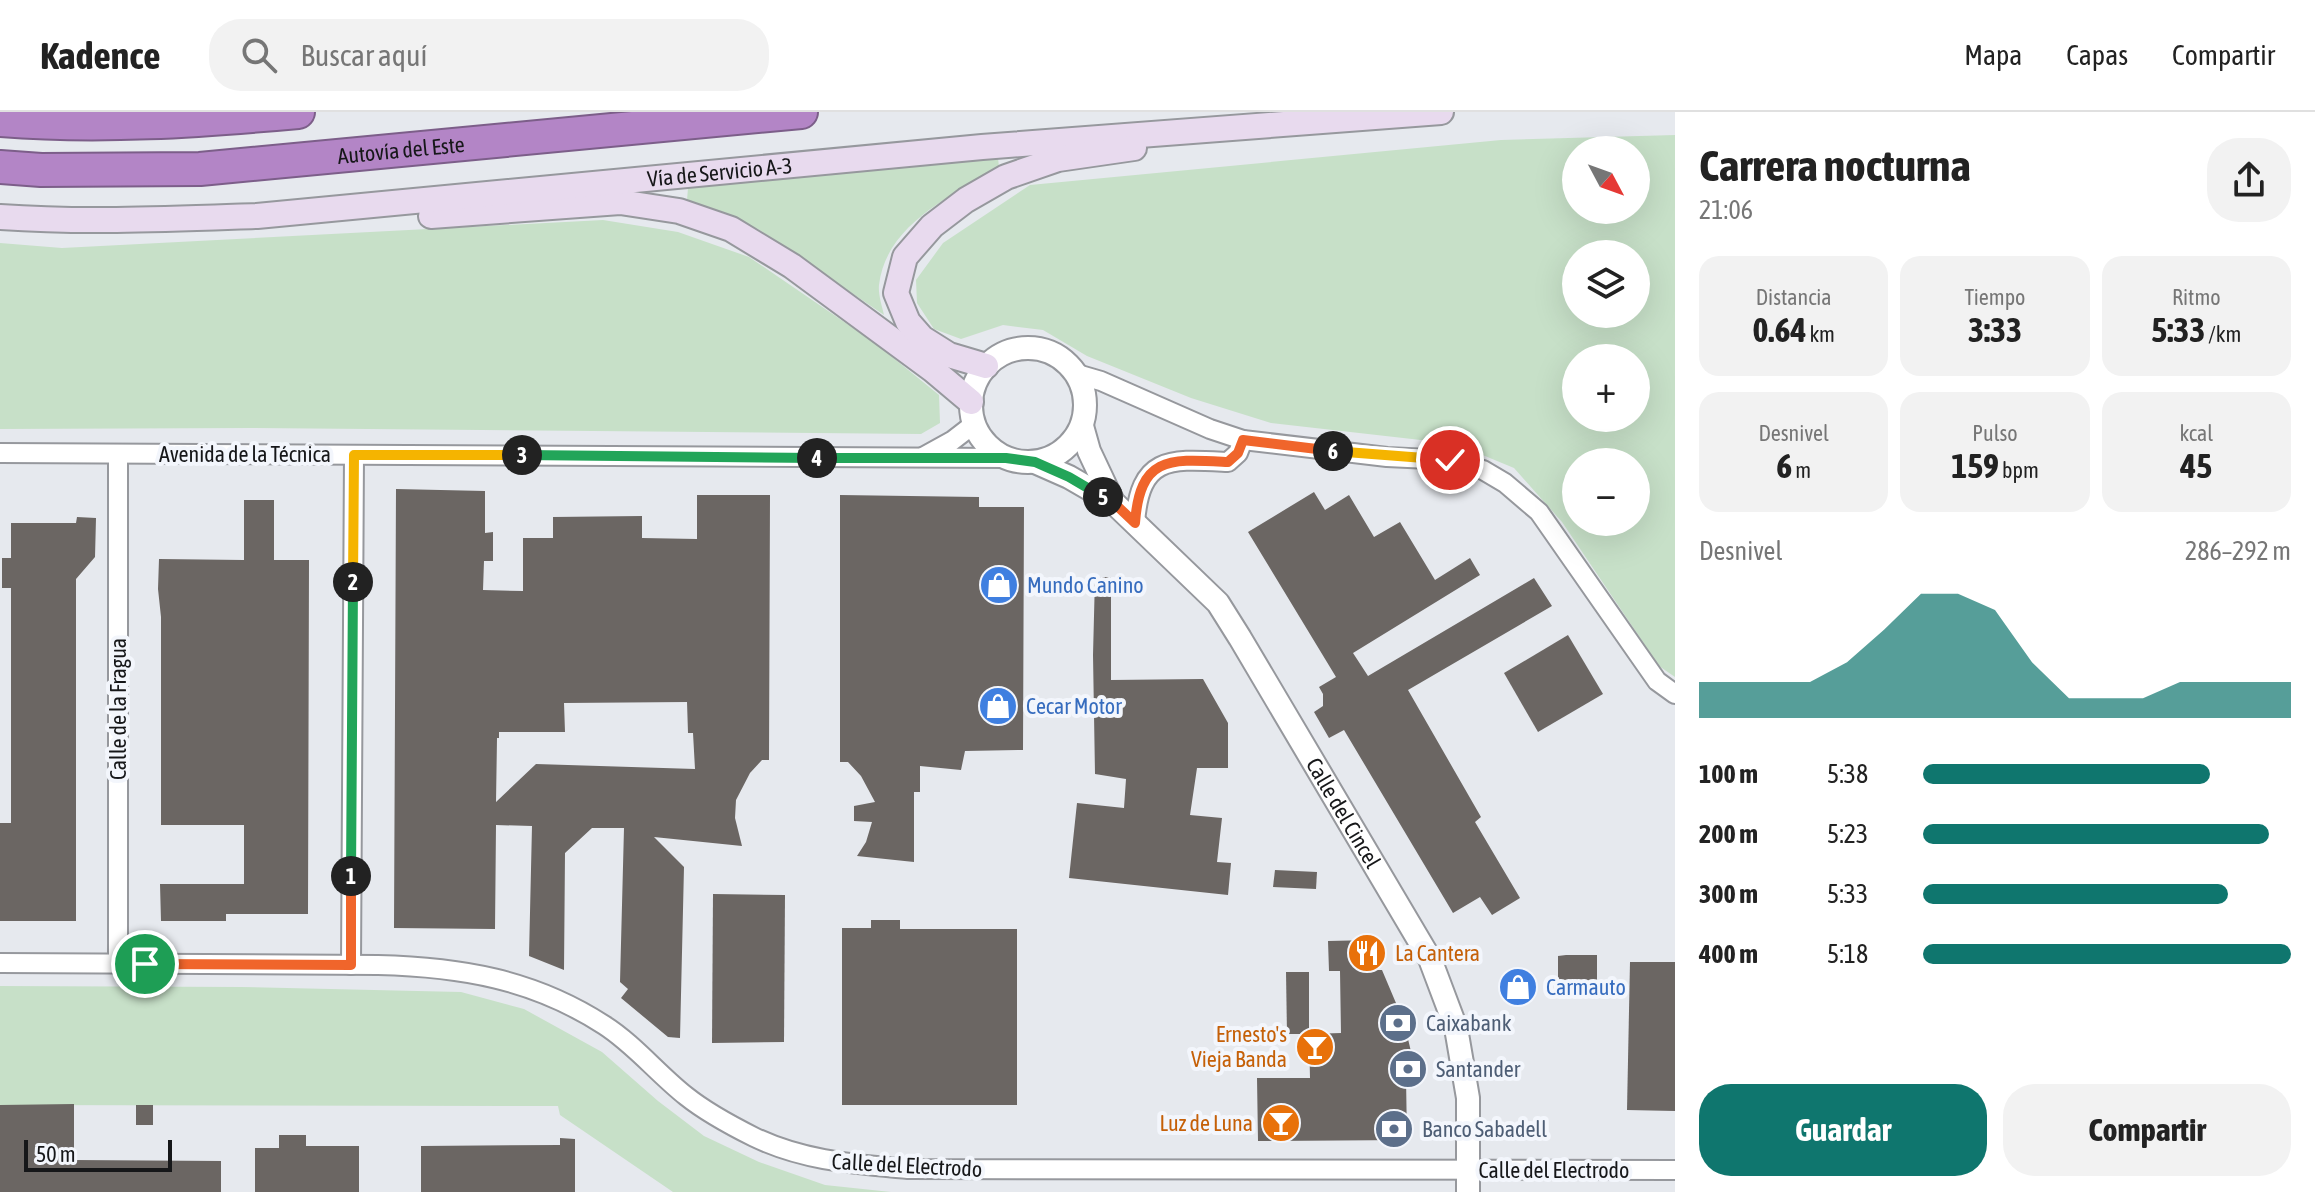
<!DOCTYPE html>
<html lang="es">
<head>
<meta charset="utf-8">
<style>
  :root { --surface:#fff; --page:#f2f2f2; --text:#222; --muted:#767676; --line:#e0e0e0; --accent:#0f766e }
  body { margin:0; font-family:"Asap Condensed",sans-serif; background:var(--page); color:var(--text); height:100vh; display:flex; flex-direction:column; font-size:30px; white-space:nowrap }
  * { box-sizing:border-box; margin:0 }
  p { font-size:26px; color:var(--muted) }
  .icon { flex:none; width:44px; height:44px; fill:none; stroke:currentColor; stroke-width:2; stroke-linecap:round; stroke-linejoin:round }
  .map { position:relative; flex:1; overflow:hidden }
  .details { display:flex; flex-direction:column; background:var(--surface); width:640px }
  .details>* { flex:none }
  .needle { width:52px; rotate:131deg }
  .fabs { position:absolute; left:1562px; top:24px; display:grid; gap:16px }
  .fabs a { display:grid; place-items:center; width:88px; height:88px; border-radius:50%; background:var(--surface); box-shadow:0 8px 32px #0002; font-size:40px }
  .scale { position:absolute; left:24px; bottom:20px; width:148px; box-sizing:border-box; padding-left:8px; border:4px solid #161719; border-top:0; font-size:22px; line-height:28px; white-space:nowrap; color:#161719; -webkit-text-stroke:6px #f3f6fc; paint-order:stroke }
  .pin { position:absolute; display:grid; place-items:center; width:68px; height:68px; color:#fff; margin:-34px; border:4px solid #fff; border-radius:50%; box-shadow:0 2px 8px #0007 }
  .km { position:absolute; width:40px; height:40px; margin:-20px; border-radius:50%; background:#222; color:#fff; font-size:22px; line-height:40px; text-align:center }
  .round { display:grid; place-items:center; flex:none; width:84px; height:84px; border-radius:32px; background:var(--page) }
  .head { display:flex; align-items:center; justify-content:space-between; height:136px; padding:0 24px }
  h1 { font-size:44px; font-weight:700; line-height:60px }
  .figures { display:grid; grid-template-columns:repeat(3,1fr); gap:12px; height:136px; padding:8px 24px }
  .figures div { display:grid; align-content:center; border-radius:20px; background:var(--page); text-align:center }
  .figures b { font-size:34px; font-weight:700 }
  .figures small { font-size:22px; font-weight:400 }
  .figures p { font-size:22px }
  .chart { height:224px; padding:16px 24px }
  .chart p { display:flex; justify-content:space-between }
  .chart svg { width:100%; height:144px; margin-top:8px; fill:var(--accent); opacity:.7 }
  .primary-button { display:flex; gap:16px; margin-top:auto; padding:16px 24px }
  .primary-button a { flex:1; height:92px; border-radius:32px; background:var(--accent); color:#fff; font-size:32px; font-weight:700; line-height:92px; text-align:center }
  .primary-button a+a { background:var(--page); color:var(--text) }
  ul { padding:0 24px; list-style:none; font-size:26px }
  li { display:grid; grid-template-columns:128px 96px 1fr; align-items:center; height:60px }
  li i { height:20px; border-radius:10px; background:var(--accent) }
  header { display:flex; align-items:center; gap:48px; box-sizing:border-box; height:112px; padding:0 40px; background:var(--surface); border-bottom:2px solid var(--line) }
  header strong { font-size:38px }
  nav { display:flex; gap:44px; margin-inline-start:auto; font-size:28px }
  .search { width:560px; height:72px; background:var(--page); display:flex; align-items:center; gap:20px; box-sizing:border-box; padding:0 28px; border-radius:32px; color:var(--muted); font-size:30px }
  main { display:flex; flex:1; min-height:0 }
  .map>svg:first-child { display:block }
  .green { fill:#c7e0c8; fill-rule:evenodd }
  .building { fill:#6b6663; fill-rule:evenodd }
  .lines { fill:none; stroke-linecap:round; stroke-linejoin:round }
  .minor-casing { stroke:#96989d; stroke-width:22 }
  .tertiary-casing { stroke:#96989d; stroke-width:26 }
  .secondary-casing { stroke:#96989d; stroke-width:28 }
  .motorway-casing { stroke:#7c5e89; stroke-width:36 }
  .minor { stroke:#fff; stroke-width:18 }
  .tertiary { stroke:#fff; stroke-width:22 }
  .secondary { stroke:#e8daee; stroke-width:24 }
  .motorway { stroke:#b385c6; stroke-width:32 }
  .split-1-casing { stroke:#fff; stroke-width:16 }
  .split-2-casing { stroke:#fff; stroke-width:16 }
  .split-3-casing { stroke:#fff; stroke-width:16 }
  .split-4-casing { stroke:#fff; stroke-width:16 }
  .split-5-casing { stroke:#fff; stroke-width:16 }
  .split-6-casing { stroke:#fff; stroke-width:16 }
  .split-7-casing { stroke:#fff; stroke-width:16 }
  .split-1 { stroke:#f0652b; stroke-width:10 }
  .split-2 { stroke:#22a559; stroke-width:10 }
  .split-3 { stroke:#f5b400; stroke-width:10 }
  .split-4 { stroke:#22a559; stroke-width:10 }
  .split-5 { stroke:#22a559; stroke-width:10 }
  .split-6 { stroke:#f0652b; stroke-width:10 }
  .split-7 { stroke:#f5b400; stroke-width:10 }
  .labels { text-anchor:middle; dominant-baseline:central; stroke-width:8; stroke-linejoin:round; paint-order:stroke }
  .street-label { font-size:22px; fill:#161719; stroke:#f3f6fc }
  .shop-label { font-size:22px; fill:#366cbe; stroke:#f3f6fc; text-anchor:start }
  .food-label { font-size:22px; fill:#c56008; stroke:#f3f6fc; text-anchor:end }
  .service-label { font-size:22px; fill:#4e5e75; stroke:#f3f6fc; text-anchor:start }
</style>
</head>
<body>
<header>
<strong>Kadence</strong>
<div class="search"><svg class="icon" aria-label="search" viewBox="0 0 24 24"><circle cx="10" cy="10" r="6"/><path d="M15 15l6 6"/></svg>Buscar aquí</div>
<nav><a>Mapa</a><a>Capas</a><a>Compartir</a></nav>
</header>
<main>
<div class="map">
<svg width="1675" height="1080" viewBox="0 0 1675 1080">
  <rect width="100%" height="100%" fill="#e6e9ee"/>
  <g class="green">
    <path d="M 1675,23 L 1675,565 L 1659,554 L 1562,410 L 1514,356 L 1456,332 L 1271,311 L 1191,286 L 1087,244 L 1043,218 L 1003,213 L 961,227 L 934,217 L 917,191 L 916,168 L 943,131 L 1030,73 L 1501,28 ZM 1636,38 L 1636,98 L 1576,98 L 1576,38 ZM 1636,142 L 1636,202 L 1576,202 L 1576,142 ZM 1576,246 L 1636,246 L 1636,306 L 1576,306 ZM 1576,350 L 1636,350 L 1636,410 L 1576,410 Z"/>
    <path d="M 998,46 L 999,55 C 953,83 886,112 879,173 C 878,182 882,194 884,203 L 758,117 L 687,88 L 688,76 Z"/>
    <path d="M 603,108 L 678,120 L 749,145 L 875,231 L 939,283 L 940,311 L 921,322 L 251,316 L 0,317 L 0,131 L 62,136 Z"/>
    <path d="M 0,874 L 241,875 L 461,880 L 524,897 L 602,940 L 658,989 L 704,1024 L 759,1050 L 825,1073 L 891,1080 L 673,1080 L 560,1003 L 558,994 L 0,993 Z"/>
  </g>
  <g class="building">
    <path d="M 396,377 L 485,379 L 485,421 L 493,420 L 493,449 L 484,449 L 483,478 L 523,479 L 523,426 L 553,426 L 553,405 L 642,404 L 642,426 L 697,427 L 697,383 L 770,383 L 769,648 L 762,648 L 750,661 L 736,688 L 735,706 L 742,734 L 654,725 L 684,755 L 680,926 L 668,925 L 621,886 L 628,877 L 620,870 L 624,716 L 592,716 L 565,741 L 564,858 L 529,844 L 532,714 L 496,713 L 495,817 L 394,816 ZM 687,590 L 688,621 L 693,621 L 695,657 L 536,652 L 496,690 L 497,626 L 499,626 L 499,620 L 565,620 L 564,591 Z"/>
    <path d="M 1314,380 L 1325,398 L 1349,383 L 1374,425 L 1400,410 L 1435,468 L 1470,446 L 1480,463 L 1353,541 L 1368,564 L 1534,466 L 1552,494 L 1408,578 L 1481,705 L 1475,710 L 1520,786 L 1492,803 L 1480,785 L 1453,801 L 1344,618 L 1329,626 L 1314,600 L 1323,594 L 1323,582 L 1319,575 L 1336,565 L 1248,420 Z"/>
    <path d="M 840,383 L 979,385 L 979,395 L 1024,395 L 1023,638 L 965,639 L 961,658 L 920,654 L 920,680 L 914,680 L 914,750 L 857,744 L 866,730 L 872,710 L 854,709 L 854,694 L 875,690 L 861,664 L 848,650 L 840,650 Z"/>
    <path d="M 244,388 L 274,388 L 274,448 L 309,448 L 308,802 L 226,802 L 226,809 L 161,809 L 160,772 L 244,772 L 244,713 L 161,713 L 161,505 L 158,477 L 159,447 L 244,448 Z"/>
    <path d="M 77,405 L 96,406 L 95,445 L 76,467 L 76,809 L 0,809 L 0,711 L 11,711 L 11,476 L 2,476 L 2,446 L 11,446 L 11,411 L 76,411 Z"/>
    <path d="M 1095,465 L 1111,465 L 1111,568 L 1203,567 L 1228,611 L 1228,656 L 1197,656 L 1190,703 L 1222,706 L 1217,750 L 1231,751 L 1228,783 L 1069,766 L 1077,691 L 1124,696 L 1126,667 L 1095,662 L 1093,543 Z"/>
    <path d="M 1568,523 L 1603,582 L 1538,620 L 1504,561 Z"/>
    <path d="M 1275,758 L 1317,760 L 1316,777 L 1273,775 Z"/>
    <path d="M 713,782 L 785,783 L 784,930 L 712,931 Z"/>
    <path d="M 871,808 L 900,808 L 900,817 L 1017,817 L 1017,993 L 842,993 L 842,816 L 871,816 Z"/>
    <path d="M 1372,828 L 1372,858 L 1382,858 L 1404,910 L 1417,965 L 1406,965 L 1407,1028 L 1258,1029 L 1257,966 L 1310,966 L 1309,922 L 1341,921 L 1340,859 L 1329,859 L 1328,829 Z"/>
    <path d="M 1566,843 L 1597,843 L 1597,882 L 1558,883 L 1558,844 Z"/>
    <path d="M 1630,850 L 1675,850 L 1675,999 L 1627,998 Z"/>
    <path d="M 1286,860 L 1309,860 L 1309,922 L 1287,922 Z"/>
    <path d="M 74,992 L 74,1048 L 221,1049 L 221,1080 L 0,1080 L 0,993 Z"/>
    <rect x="136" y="993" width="17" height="20"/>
    <path d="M 279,1023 L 306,1023 L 306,1034 L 359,1034 L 359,1080 L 255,1080 L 255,1036 L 279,1036 Z"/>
    <path d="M 560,1026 L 575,1027 L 575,1080 L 421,1080 L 421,1034 L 560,1033 Z"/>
  </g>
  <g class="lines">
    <defs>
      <g id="minor">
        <path d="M 1077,262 L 1101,269 L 1210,317 L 1243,328 L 1387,345 L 1450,348 L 1483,358 L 1505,371 L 1539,400 L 1657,569 L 1675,582"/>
        <path d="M 0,341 L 1006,346"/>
        <path d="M 923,345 L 952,329 L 974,312"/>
        <path d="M 1135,411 C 1140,343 1170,347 1228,350 L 1238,341 L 1243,328"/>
        <path d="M 0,851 L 378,853 C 460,855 533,867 604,913 C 634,932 658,962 686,984 C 706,1000 732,1014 754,1025 C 804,1049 854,1052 908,1057 L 1675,1058"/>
        <path d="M 118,852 L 118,342"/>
        <path d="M 351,853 L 354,343"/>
      </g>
      <g id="tertiary">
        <circle cx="1028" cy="293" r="57"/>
        <path d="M 1082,314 L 1089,339 L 1113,390"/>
        <path id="s1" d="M 1035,350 L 1069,365 L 1114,391 L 1218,491 L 1240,526 L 1430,847 L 1456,916 L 1468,986 L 1468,1080"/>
      </g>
      <g id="secondary">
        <path d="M 431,104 L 620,90 L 679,99 L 731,117 L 792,154 L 933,258 L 971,290"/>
        <path id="s2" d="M 0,105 C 85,111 171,107 257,104 L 982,35 L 1441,0"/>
        <path d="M 986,254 L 949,243 L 922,226 L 908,210 L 896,181 L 905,145 L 932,114 L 966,88 L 1006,65 L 1058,47 L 1134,36"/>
      </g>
      <g id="motorway">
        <path d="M 0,8 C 99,16 199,9 298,0"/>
        <path id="s3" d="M 0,55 L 41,58 L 200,57 L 801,0"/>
      </g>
    </defs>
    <use href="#minor" class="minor-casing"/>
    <use href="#tertiary" class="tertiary-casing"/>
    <use href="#secondary" class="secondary-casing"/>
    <use href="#motorway" class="motorway-casing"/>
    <use href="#minor" class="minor"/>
    <use href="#tertiary" class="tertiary"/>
    <use href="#secondary" class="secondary"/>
    <use href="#motorway" class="motorway"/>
  </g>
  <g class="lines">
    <defs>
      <path id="split-1" d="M 145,852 L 351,853 L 351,764"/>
      <path id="split-2" d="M 351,764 L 353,470"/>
      <path id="split-3" d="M 353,470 L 354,343 L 522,343"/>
      <path id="split-4" d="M 522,343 L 817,346"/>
      <path id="split-5" d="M 817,346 L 1006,346 L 1035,350 L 1069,365 L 1103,385"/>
      <path id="split-6" d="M 1103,385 L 1114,391 L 1135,411 C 1140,343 1170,347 1228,350 L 1238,341 L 1243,328 L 1333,339"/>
      <path id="split-7" d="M 1333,339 L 1450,348"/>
    </defs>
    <use href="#split-1" class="split-1-casing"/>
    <use href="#split-2" class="split-2-casing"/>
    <use href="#split-3" class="split-3-casing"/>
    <use href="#split-4" class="split-4-casing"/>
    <use href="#split-5" class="split-5-casing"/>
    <use href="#split-6" class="split-6-casing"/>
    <use href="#split-7" class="split-7-casing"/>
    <use href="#split-1" class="split-1"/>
    <use href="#split-2" class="split-2"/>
    <use href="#split-3" class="split-3"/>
    <use href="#split-4" class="split-4"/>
    <use href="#split-5" class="split-5"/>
    <use href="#split-6" class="split-6"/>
    <use href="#split-7" class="split-7"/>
  </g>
  <defs>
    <symbol id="shop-disc" viewBox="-11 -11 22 22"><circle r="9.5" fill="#3f7fe0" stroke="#f3f6fc"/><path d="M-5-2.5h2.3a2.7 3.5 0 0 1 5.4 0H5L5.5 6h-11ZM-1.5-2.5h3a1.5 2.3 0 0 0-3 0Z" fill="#fff"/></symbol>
    <symbol id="restaurant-disc" viewBox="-11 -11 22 22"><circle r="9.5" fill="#e8710a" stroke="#f3f6fc"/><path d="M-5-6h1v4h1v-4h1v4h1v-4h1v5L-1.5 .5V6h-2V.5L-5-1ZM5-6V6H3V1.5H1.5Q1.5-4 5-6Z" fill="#fff"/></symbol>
    <symbol id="bank-disc" viewBox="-11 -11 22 22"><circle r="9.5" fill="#5c6f8a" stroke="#f3f6fc"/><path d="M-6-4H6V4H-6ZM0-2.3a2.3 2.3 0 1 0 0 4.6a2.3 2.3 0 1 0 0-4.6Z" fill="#fff"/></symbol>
    <symbol id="bar-disc" viewBox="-11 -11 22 22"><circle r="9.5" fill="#e8710a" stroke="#f3f6fc"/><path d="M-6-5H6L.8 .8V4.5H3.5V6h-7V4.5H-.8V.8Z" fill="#fff"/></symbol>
  </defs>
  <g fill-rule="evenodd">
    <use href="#shop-disc" x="977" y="451" width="44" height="44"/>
    <use href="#shop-disc" x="976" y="572" width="44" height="44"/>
    <use href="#restaurant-disc" x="1345" y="819" width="44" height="44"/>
    <use href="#shop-disc" x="1496" y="853" width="44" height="44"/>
    <use href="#bank-disc" x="1376" y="889" width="44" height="44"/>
    <use href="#bar-disc" x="1293" y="913" width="44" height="44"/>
    <use href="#bank-disc" x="1386" y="935" width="44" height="44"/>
    <use href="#bar-disc" x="1259" y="989" width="44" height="44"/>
    <use href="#bank-disc" x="1372" y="995" width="44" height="44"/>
  </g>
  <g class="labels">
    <g class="street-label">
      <text stroke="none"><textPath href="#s3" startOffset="402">Autovía del Este</textPath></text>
      <text stroke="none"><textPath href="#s2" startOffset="722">Vía de Servicio A-3</textPath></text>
      <text x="245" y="342">Avenida de la Técnica</text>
      <text transform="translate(118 597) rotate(-90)">Calle de la Fragua</text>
      <text stroke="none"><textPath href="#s1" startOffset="478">Calle del Cincel</textPath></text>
      <text transform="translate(907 1053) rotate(3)">Calle del Electrodo</text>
      <text x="1554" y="1058">Calle del Electrodo</text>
    </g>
    <g class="shop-label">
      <text x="1027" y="473">Mundo Canino</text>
      <text x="1026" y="594">Cecar Motor</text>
      <text x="1546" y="875">Carmauto</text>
    </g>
    <g class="food-label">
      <text x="1395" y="841" text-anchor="start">La Cantera</text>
      <text x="1287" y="922">Ernesto's<tspan x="1287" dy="25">Vieja Banda</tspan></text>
      <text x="1253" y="1011">Luz de Luna</text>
    </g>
    <g class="service-label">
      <text x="1426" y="911">Caixabank</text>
      <text x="1436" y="957">Santander</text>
      <text x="1422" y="1017">Banco Sabadell</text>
    </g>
  </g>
</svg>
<div class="fabs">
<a><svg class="needle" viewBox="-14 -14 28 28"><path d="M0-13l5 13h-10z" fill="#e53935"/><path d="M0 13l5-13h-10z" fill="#767676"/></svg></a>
<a><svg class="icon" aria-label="layers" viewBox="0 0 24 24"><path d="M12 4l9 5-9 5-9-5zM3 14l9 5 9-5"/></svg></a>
<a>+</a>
<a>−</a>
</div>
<div class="scale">50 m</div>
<div class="pin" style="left:145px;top:852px;background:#1e9e55"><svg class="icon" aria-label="arrive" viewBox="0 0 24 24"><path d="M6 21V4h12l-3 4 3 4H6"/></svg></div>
<div class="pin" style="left:1450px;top:348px;background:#d93025"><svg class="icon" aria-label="check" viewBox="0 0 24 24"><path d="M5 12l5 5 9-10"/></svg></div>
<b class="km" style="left:351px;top:764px">1</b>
<b class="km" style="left:353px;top:470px">2</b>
<b class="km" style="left:522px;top:343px">3</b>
<b class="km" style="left:817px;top:346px">4</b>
<b class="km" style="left:1103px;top:385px">5</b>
<b class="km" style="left:1333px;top:339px">6</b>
</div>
<section class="details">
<div class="head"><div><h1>Carrera nocturna</h1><p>21:06</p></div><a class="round"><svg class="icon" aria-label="share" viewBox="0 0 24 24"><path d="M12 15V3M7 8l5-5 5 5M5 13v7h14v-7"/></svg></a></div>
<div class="figures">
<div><p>Distancia</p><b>0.64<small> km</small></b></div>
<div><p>Tiempo</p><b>3:33</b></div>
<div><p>Ritmo</p><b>5:33<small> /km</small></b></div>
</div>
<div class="figures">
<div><p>Desnivel</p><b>6<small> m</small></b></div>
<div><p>Pulso</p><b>159<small> bpm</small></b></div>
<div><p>kcal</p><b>45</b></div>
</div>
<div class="chart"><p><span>Desnivel</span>286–292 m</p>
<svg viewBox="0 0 160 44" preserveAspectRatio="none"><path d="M0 44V33L10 33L20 33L30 33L40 27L50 17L60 6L70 6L80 11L90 27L100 38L110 38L120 38L130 33L140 33L150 33L160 33V44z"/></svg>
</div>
<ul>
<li><b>100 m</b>5:38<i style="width:78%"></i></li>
<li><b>200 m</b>5:23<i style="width:94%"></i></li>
<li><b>300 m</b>5:33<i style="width:83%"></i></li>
<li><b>400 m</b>5:18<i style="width:100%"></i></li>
</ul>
<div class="primary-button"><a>Guardar</a><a>Compartir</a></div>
</section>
</main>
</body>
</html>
